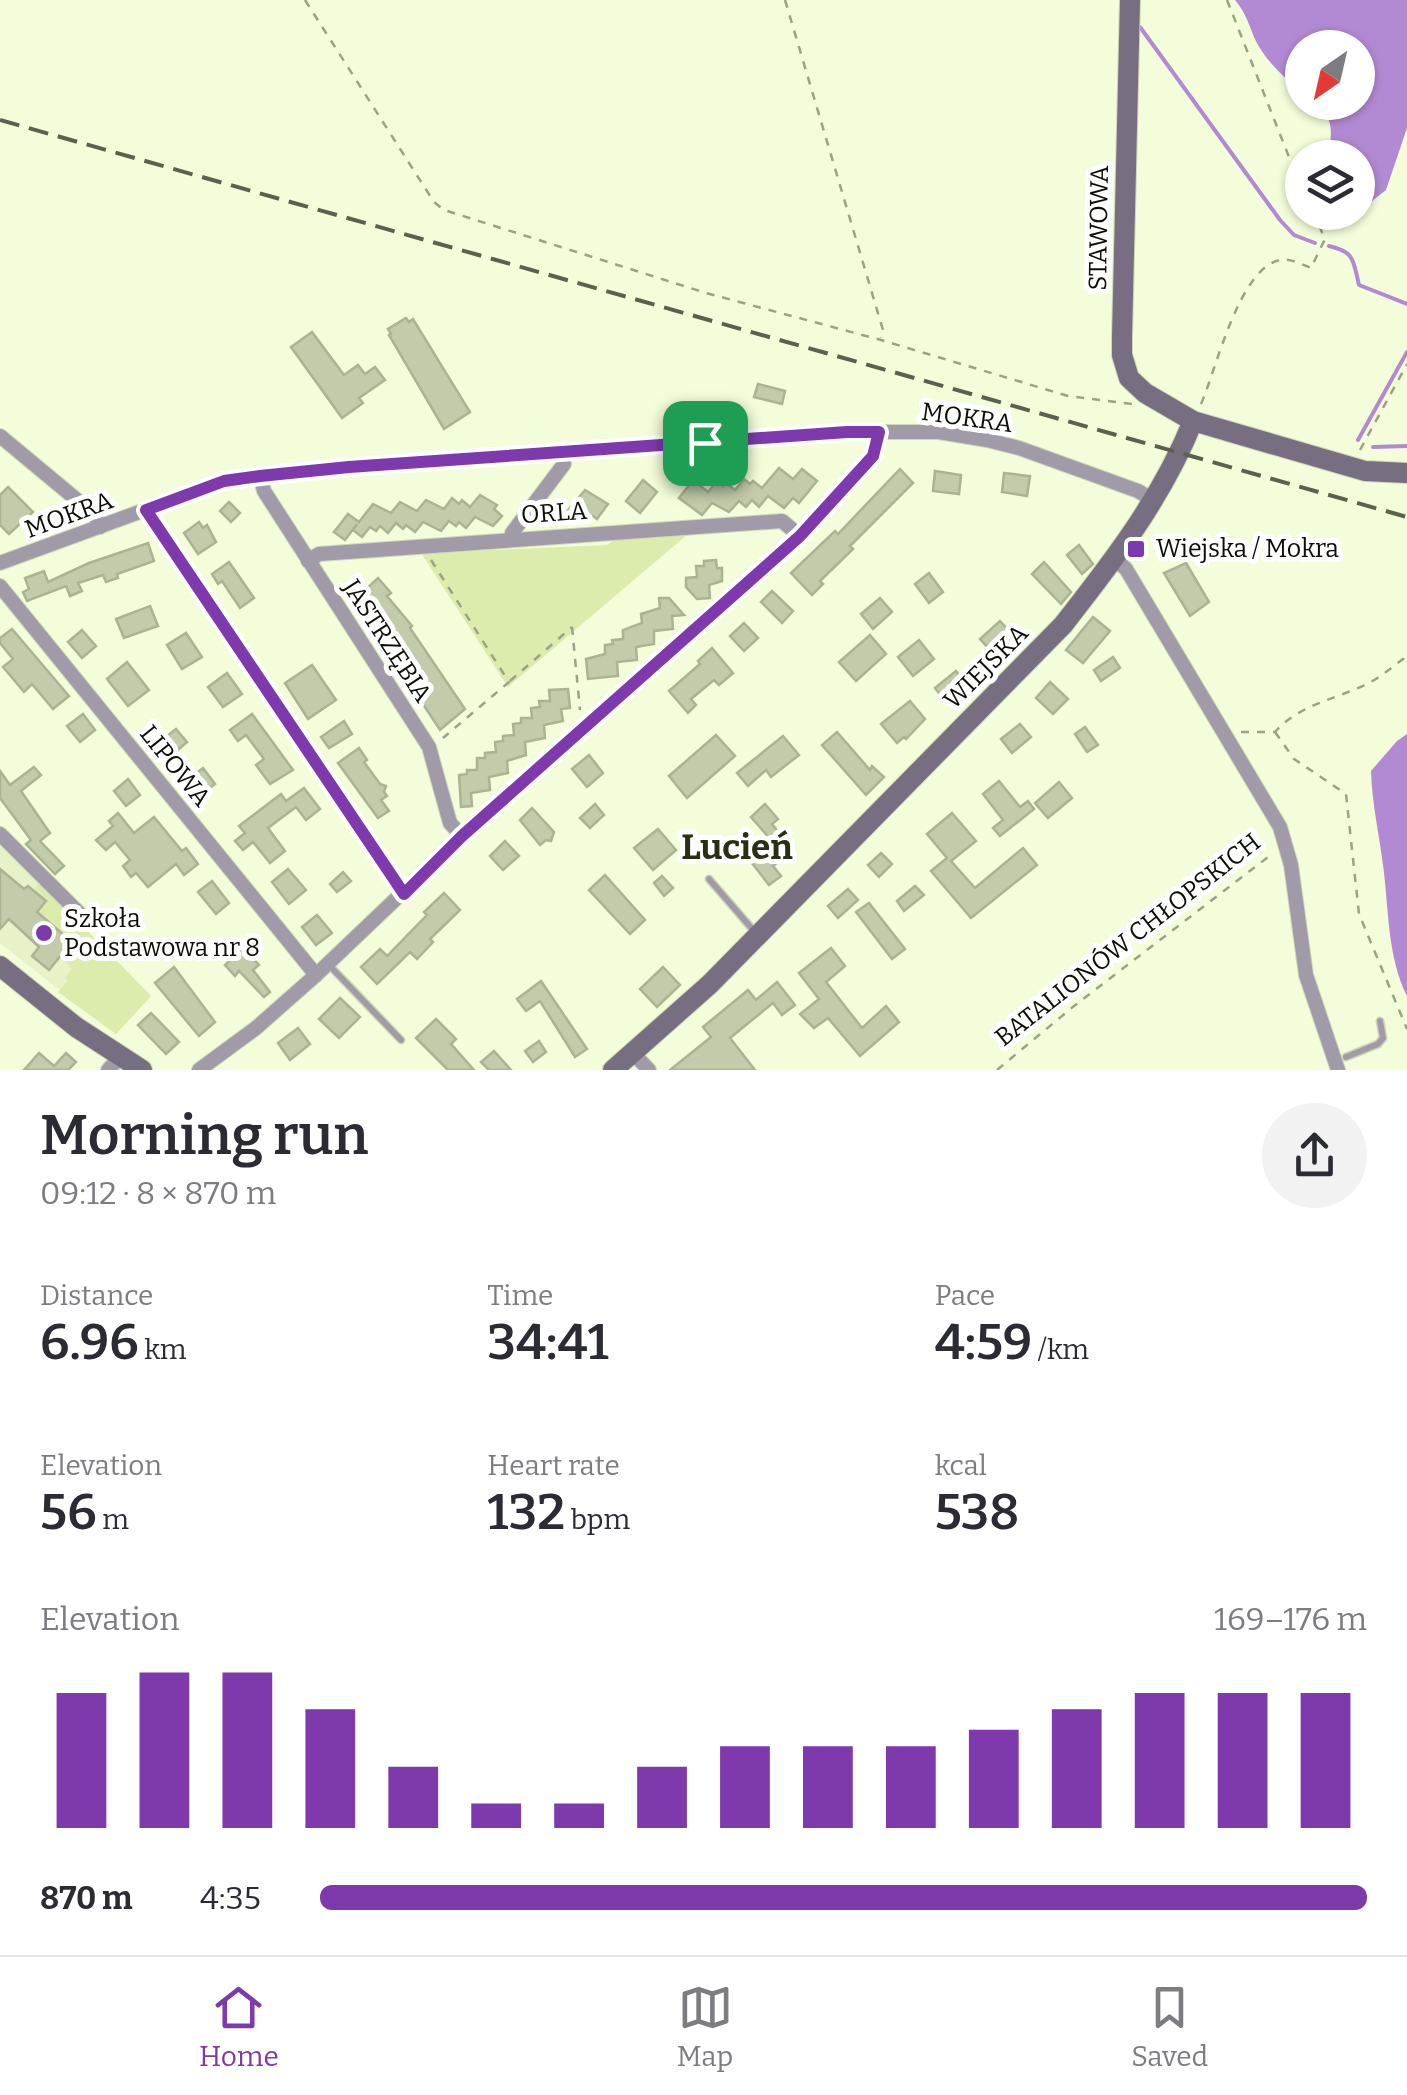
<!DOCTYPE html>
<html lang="en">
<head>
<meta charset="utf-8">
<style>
  :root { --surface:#fff; --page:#f2f2f3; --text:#2b2b33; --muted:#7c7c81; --line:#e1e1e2; --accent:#7e39ac }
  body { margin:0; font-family:Bitter,serif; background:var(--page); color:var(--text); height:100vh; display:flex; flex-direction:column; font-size:38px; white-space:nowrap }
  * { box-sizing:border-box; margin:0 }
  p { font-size:32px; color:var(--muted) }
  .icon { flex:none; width:55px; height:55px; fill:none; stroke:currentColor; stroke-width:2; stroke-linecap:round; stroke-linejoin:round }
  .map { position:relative; height:1070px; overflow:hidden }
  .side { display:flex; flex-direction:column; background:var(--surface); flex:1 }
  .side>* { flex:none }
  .needle { width:65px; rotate:214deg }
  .buttons { position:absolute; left:1285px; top:30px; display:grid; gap:20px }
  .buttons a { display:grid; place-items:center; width:90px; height:90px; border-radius:50%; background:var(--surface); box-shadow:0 2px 8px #0004; font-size:50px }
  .pin { position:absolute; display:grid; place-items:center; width:85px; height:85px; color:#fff; margin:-42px; border-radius:20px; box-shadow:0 5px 15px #0006 }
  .round { display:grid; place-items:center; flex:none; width:105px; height:105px; border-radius:52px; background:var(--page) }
  .headline { display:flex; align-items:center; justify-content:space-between; height:170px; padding:0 40px }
  h1 { font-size:55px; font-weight:600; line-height:75px }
  .metrics { display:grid; grid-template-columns:repeat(3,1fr); gap:15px; height:170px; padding:10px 40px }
  .metrics div { display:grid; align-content:center }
  .metrics b { font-size:50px; font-weight:600 }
  .metrics small { font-size:28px; font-weight:400 }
  .metrics p { font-size:28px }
  .chart { height:280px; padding:20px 40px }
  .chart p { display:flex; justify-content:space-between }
  .chart svg { width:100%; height:180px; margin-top:10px; stroke:var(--accent); stroke-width:6 }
  ul { padding:0 40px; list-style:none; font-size:32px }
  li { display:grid; grid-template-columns:160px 120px 1fr; align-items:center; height:75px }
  li i { height:25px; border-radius:12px; background:var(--accent) }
  .tab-bar { display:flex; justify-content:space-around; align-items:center; height:140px; border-top:2px solid var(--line); background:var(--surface); font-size:28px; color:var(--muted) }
  .tab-bar a { display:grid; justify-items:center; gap:5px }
  .tab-bar .selected { color:var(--accent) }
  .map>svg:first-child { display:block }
  .built { fill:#e7f2c8 }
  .green { fill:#dbecac }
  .water { fill:#b28ad3 }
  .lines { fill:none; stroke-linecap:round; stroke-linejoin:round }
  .stream { stroke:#b28ad3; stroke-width:4 }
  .building { fill:#c2ccaa; stroke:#aab392; stroke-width:2.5 }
  .lane-casing { stroke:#ced7b7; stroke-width:9 }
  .street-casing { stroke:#ced7b7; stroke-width:16 }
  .secondary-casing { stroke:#ced7b7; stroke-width:22 }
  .path { stroke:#9aa288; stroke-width:2.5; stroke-dasharray:8 8; stroke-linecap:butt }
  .lane { stroke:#a19aa8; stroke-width:6 }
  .street { stroke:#a19aa8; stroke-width:14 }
  .secondary { stroke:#786e82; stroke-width:20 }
  .rail { stroke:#5c614e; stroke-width:4; stroke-dasharray:20 10; stroke-linecap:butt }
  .route-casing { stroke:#fff; stroke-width:20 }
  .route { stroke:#7e39ac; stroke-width:12 }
  .poi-dot { fill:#7e39ac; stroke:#fff; stroke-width:4 }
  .labels { text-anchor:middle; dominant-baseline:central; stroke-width:10; stroke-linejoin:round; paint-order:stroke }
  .street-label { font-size:25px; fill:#0b0e04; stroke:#fff }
  .poi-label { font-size:25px; fill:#0b0e04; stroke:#fff; text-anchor:start }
  .district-label { font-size:35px; font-weight:bold; fill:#282f12; stroke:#fff }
</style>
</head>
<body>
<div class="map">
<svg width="1407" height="1070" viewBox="0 0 1407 1070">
  <rect width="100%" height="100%" fill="#f3fdd9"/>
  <path class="built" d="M 0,842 L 151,996 L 116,1034 L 0,943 Z"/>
  <g class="green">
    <path d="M 688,534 L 508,687 L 421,553 L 607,545 L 614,540 Z"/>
    <path d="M 39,881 L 151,996 L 116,1034 L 58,992 L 68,981 L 65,978 L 72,969 L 61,955 L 72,941 L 45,919 L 36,928 L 29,922 L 46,901 L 34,891 Z"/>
  </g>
  <g class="water">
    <path d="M 1235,0 L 1407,0 L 1407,128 L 1386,190 L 1358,212 L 1358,158 L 1328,157 C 1332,134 1335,118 1315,103 L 1358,102 L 1358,48 L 1302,48 L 1302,93 C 1284,77 1264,60 1254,37 C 1248,22 1245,12 1235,0 Z"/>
    <path d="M 1407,734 L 1407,996 C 1387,956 1389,909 1383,865 C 1379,833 1372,804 1371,771 L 1397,741 Z"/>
  </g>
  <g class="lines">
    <g class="stream">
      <path d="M 1140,27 L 1280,220 L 1294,235 L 1315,243"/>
      <path d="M 1329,246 C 1355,252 1353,260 1359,285 L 1407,304"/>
      <path d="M 1358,440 L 1407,352"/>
      <path d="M 1373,447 L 1407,446"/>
    </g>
  </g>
  <g class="building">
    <path d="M 406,318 L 409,322 L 413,319 L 470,412 L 444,429 L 389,335 L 391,334 L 388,329 Z"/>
    <path d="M 312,332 L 344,375 L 358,365 L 365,374 L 375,367 L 385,380 L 359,398 L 363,403 L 342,418 L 291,347 Z"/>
    <path d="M 758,384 L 785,391 L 782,404 L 754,397 Z"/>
    <path d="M 779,468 L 793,479 L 802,469 L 817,481 L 799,503 L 793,498 L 784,508 L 768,496 L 759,507 L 752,500 L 746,507 L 739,501 L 729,512 L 712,503 L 702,515 L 679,498 L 693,480 L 708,492 L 717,481 L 723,486 L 726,483 L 735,490 L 744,479 L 750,484 L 753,481 L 762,488 Z"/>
    <path d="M 900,469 L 913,483 L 850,546 L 853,549 L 820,581 L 823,584 L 812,595 L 791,573 L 835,531 L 838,534 Z"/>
    <path d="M 935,471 L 961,475 L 959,494 L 933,491 Z"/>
    <path d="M 1004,473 L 1030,476 L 1027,496 L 1002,492 Z"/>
    <path d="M 643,480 L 657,492 L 640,513 L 626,501 Z"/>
    <path d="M 8,487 L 33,512 L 9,534 L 0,525 L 0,495 Z"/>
    <path d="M 585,490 L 608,504 L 597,519 L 590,514 L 587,518 L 580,513 L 572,523 L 563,516 Z"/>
    <path d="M 480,495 L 497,505 L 494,509 L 502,516 L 493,526 L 475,517 L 466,528 L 459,522 L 456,526 L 449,521 L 441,531 L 423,522 L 415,532 L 406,525 L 403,529 L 396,523 L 388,533 L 380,526 L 376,531 L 370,527 L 362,537 L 353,530 L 357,524 L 345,540 L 334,532 L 348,514 L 359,522 L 373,504 L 391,513 L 400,502 L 417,511 L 426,500 L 444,509 L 452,498 L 459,504 L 462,500 L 470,507 Z"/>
    <path d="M 229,502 L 240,513 L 231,522 L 220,511 Z"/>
    <path d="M 199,522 L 203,528 L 207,525 L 216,542 L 198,554 L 184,533 Z"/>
    <path d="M 148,543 L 154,561 L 117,574 L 118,578 L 106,582 L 103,575 L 78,583 L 82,591 L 70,596 L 66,586 L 27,601 L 23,592 L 29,589 L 25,578 L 44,571 L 48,582 L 89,563 Z"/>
    <path d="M 1079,545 L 1093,564 L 1082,574 L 1067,555 Z"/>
    <path d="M 716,560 L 717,568 L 722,568 L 722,581 L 709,585 L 710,598 L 697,599 L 686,587 L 686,578 L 697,577 L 696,566 L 704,566 L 704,561 Z"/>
    <path d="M 229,562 L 254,598 L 240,608 L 222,581 L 218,584 L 212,574 Z"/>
    <path d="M 1044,562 L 1071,592 L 1061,604 L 1032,574 Z"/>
    <path d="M 1186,563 L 1209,602 L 1190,616 L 1164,573 Z"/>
    <path d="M 929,573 L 943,592 L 929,603 L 915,584 Z"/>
    <path d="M 378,578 L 391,593 L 387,596 L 412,626 L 410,628 L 465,709 L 440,730 L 380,639 L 390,630 L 365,601 L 369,597 L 364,591 Z"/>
    <path d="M 772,591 L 793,611 L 782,623 L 761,602 Z"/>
    <path d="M 659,598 L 669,598 L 684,615 L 672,616 L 673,629 L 654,631 L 654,644 L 636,647 L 637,660 L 617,662 L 618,676 L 588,679 L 586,659 L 605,654 L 605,645 L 613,644 L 612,640 L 623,639 L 623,630 L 642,623 L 641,614 L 660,608 Z"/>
    <path d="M 880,598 L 892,612 L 873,629 L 861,614 Z"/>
    <path d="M 150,606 L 158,626 L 124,638 L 116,619 Z"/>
    <path d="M 1093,617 L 1110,631 L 1083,663 L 1066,650 Z"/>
    <path d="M 1000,621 L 1014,636 L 994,654 L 980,639 Z"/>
    <path d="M 744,623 L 758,638 L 744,651 L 730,636 Z"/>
    <path d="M 12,629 L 69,696 L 53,709 L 32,684 L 24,692 L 3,667 L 13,659 L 0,643 L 0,638 Z"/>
    <path d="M 82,630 L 96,646 L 82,658 L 68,642 Z"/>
    <path d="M 186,633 L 202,657 L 182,669 L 167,645 Z"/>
    <path d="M 870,635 L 886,654 L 856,681 L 839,662 Z"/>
    <path d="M 919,640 L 934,659 L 913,676 L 898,657 Z"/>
    <path d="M 712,648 L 733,673 L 719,685 L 714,680 L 691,699 L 696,705 L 688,713 L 669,691 L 700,664 L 698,661 Z"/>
    <path d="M 1113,657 L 1120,668 L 1101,681 L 1094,670 Z"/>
    <path d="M 127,662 L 149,690 L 128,706 L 107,679 Z"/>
    <path d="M 312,665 L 336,700 L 308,719 L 285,683 Z"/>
    <path d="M 956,671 L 968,686 L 947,703 L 935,688 Z"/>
    <path d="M 227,673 L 242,694 L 223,707 L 208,687 Z"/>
    <path d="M 1050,682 L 1068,699 L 1053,714 L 1036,698 Z"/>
    <path d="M 568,689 L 570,708 L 561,709 L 563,721 L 544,725 L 545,738 L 525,742 L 526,755 L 507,761 L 508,773 L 489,777 L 490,790 L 471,793 L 472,806 L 461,807 L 459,775 L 467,774 L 467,770 L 477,770 L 477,758 L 485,758 L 485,753 L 496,752 L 495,742 L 503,741 L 503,736 L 514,735 L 513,724 L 521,723 L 521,718 L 532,718 L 531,708 L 540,707 L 539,701 L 550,701 L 549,690 Z"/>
    <path d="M 910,701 L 925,719 L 906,739 L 904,737 L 897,743 L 881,724 Z"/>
    <path d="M 83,714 L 95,730 L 80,742 L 67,726 Z"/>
    <path d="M 252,714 L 293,770 L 270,784 L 256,765 L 264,759 L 246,735 L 238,741 L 230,730 Z"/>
    <path d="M 344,721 L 352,734 L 329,748 L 321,737 Z"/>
    <path d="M 1020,724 L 1031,737 L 1012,753 L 1001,739 Z"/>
    <path d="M 1085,727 L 1098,745 L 1087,752 L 1075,734 Z"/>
    <path d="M 176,729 L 187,742 L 172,755 L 161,741 Z"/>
    <path d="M 837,732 L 870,770 L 872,766 L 884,777 L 866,795 L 822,745 Z"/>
    <path d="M 716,735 L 735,756 L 687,798 L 669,776 Z"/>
    <path d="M 783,736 L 799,755 L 771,777 L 766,770 L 748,786 L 737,773 Z"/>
    <path d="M 359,748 L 367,760 L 364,762 L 380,784 L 386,786 L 384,792 L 387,796 L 381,800 L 389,811 L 378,818 L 338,763 Z"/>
    <path d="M 589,755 L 603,773 L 587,787 L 572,769 Z"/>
    <path d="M 34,767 L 41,775 L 21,791 L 50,833 L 40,841 L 64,866 L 55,874 L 26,844 L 31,840 L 0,798 L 0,771 L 10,785 Z"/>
    <path d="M 203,768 L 215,784 L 200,795 L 188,780 Z"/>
    <path d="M 128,779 L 140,795 L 126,806 L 114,791 Z"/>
    <path d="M 999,781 L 1020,807 L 1028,801 L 1034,809 L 1000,836 L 993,828 L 1003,820 L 983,794 Z"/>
    <path d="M 1059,782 L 1072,798 L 1048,818 L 1035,803 Z"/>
    <path d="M 304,788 L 320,809 L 306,820 L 296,807 L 268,828 L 285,851 L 270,863 L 253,842 L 243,850 L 235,841 L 245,833 L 239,826 L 281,794 L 286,801 Z"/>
    <path d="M 595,804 L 604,815 L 590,828 L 580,818 Z"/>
    <path d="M 765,804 L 778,819 L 772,824 L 793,850 L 773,866 L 781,876 L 769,885 L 748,858 L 771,840 L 751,817 Z"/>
    <path d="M 532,808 L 554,832 L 551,841 L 546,840 L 540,845 L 520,820 Z"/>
    <path d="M 118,813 L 134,833 L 154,817 L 182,851 L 186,848 L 198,864 L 184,875 L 176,864 L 148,887 L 136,873 L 131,877 L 123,866 L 130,860 L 115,842 L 106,850 L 96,840 L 113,826 L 109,821 Z"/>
    <path d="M 952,813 L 976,841 L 951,861 L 975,888 L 1023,848 L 1037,865 L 971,918 L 931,871 L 947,858 L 927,834 Z"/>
    <path d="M 658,829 L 676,850 L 653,870 L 634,848 Z"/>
    <path d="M 505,841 L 519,856 L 503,870 L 490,856 Z"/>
    <path d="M 881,853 L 892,864 L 879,877 L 868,865 Z"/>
    <path d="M 0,869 L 24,889 L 28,886 L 46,901 L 37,912 L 72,942 L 49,970 L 32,956 L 39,947 L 9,919 L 0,929 Z"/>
    <path d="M 288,869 L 306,890 L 289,904 L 272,882 Z"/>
    <path d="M 343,872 L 351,881 L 337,892 L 330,884 Z"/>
    <path d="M 605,875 L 645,920 L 630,934 L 589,890 Z"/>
    <path d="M 662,876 L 673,888 L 664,896 L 654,883 Z"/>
    <path d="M 212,881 L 229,903 L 216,914 L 198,892 Z"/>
    <path d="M 915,886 L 924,895 L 904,911 L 897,901 Z"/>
    <path d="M 848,889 L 858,900 L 838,918 L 828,906 Z"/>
    <path d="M 444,893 L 460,910 L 430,939 L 433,942 L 417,959 L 410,952 L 377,984 L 361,967 L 380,949 L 387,956 L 427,915 L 424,912 Z"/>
    <path d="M 869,903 L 905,949 L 892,959 L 856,912 Z"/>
    <path d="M 317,915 L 332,933 L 316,945 L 302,927 Z"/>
    <path d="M 243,948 L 259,965 L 253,970 L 270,992 L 264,997 L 239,971 L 235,976 L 225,965 Z"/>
    <path d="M 831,948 L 845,966 L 826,982 L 862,1028 L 886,1006 L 899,1022 L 860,1056 L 828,1018 L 814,1028 L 800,1014 L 819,999 L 799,973 Z"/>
    <path d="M 174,967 L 215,1022 L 199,1036 L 155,983 Z"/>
    <path d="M 663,967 L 680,985 L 657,1007 L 640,989 Z"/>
    <path d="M 541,981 L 587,1049 L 575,1057 L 540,1001 L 526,1011 L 517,999 Z"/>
    <path d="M 777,982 L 795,1005 L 782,1015 L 773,1003 L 730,1038 L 755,1070 L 670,1070 L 711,1037 L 703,1027 L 748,990 L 756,1000 Z"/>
    <path d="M 340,998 L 360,1017 L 339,1038 L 319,1019 Z"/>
    <path d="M 151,1013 L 179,1042 L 166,1054 L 138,1025 Z"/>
    <path d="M 436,1019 L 456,1039 L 451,1044 L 474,1070 L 448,1070 L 416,1038 Z"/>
    <path d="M 298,1028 L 310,1044 L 290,1060 L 278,1043 Z"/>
    <path d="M 539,1041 L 546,1052 L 533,1062 L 525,1051 Z"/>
    <path d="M 494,1051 L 511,1070 L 489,1070 L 481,1062 Z"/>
    <path d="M 39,1053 L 54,1066 L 66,1053 L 76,1062 L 68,1070 L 24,1070 Z"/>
  </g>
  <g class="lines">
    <defs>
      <g id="lane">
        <path d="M 709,879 L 754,931"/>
        <path d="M 329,965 L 401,1040"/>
        <path d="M 1346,1057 L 1378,1044 L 1383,1038 L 1380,1021"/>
      </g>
      <g id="street">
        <path d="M 0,436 L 95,515 L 100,527"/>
        <path d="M 260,476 L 264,491 L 429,747 L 450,823 L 462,836"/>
        <path d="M 146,510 L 404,894"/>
        <path d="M 511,539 L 512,533 L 564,464 L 563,454"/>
        <path d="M 1115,559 L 1126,569 L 1280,827 L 1291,865 L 1306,975 L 1338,1070"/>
        <path d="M 308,561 L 319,554 L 782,521 L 800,536"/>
        <path d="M 0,563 L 224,481 L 349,467 L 847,432 L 939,432 L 987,440 L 1019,448 L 1138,491 L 1155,501"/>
        <path d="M 0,586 L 316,975"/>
        <path d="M 0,834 L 82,916"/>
        <path d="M 634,1054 L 649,1070"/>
        <path d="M 108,1070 L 121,1056"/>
        <path d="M 199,1070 L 256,1028 L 316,975 L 462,836 L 800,536 L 873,456 L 879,433"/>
      </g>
      <g id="secondary">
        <path d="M 1130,0 L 1122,337 L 1122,355 L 1129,378 L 1145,393 L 1193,421 L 1365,471 L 1407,473"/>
        <path d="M 0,966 L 76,1027 L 142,1070"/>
        <path d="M 613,1070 L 710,984 L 1063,625 C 1114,560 1162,498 1193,421"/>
      </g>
    </defs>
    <use href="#lane" class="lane-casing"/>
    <use href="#street" class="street-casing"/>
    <use href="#secondary" class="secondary-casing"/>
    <g class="path">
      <path d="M 305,0 L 434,202 L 444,210 L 706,293 L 881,340 L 1068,396 L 1132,404"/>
      <path d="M 785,0 L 883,330 L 881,338"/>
      <path d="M 1227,0 L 1302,190"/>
      <path d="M 1201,404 C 1216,370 1239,268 1280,260 C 1290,258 1301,264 1311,268 L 1325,239 L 1313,212"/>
      <path d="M 1360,450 L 1407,364"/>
      <path d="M 431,560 L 509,682 L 443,738"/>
      <path d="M 572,627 L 580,710"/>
      <path d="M 510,681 L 572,627"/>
      <path d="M 1241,732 L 1275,732 C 1301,702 1342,699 1376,679 C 1385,673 1394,666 1403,659 L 1407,660"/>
      <path d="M 1275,732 L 1294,759 L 1346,794 L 1359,914 L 1407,1029"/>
      <path d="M 997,1070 L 1074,1006 L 1272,854"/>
    </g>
    <use href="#lane" class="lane"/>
    <use href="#street" class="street"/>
    <use href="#secondary" class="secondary"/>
    <path class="rail" d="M 0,120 L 1407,517"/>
  </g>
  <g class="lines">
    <defs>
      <path id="route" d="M 847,432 L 879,432 L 873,456 L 800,536 L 462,836 L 404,894 L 146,510 L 224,481 L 260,476 L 349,467 Z"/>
    </defs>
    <use href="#route" class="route-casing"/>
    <use href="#route" class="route"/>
  </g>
  <g class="poi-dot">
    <rect x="1126" y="539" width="20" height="20" rx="5"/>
    <circle cx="44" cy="933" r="10"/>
  </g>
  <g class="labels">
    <g class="street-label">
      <text transform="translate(1099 228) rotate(-89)">STAWOWA</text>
      <text transform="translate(967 418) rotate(8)">MOKRA</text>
      <text transform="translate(554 513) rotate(-4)">ORLA</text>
      <text transform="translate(69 515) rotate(-20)">MOKRA</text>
      <text transform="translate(387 641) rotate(57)">JASTRZĘBIA</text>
      <text transform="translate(986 667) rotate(-45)">WIEJSKA</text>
      <text transform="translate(175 766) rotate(51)">LIPOWA</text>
      <text transform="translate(1128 940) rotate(-38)">BATALIONÓW CHŁOPSKICH</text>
    </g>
    <g class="poi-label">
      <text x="1156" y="549">Wiejska / Mokra</text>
      <text x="64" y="919">Szkoła<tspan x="64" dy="29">Podstawowa nr 8</tspan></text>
    </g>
    <g class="district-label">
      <text x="737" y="847">Lucień</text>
    </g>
  </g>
</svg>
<div class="buttons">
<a><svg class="needle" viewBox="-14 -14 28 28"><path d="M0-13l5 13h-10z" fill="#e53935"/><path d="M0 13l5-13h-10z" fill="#7c7c81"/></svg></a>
<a><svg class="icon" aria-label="layers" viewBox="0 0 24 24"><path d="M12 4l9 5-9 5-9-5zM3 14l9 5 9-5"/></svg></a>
</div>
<div class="pin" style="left:705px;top:443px;background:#1e9e55"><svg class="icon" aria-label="arrive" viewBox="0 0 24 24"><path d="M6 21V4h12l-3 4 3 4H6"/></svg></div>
</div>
<section class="side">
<div class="headline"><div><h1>Morning run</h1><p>09:12 · 8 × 870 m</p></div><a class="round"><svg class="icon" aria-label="share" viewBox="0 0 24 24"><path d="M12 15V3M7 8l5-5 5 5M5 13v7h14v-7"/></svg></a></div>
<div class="metrics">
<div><p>Distance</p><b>6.96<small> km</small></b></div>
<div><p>Time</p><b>34:41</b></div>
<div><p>Pace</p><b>4:59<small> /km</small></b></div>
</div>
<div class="metrics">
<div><p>Elevation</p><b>56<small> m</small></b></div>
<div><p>Heart rate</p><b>132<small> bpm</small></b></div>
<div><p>kcal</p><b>538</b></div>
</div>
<div class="chart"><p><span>Elevation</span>169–176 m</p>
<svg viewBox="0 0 160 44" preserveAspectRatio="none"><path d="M5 44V11M15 44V6M25 44V6M35 44V15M45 44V29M55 44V38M65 44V38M75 44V29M85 44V24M95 44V24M105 44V24M115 44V20M125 44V15M135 44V11M145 44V11M155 44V11"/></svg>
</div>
<ul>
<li><b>870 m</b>4:35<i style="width:100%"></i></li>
</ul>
</section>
<nav class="tab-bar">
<a class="selected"><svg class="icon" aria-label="home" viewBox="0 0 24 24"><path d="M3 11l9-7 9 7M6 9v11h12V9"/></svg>Home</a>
<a><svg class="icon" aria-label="map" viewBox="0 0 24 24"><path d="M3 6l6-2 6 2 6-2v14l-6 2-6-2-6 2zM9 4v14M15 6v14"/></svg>Map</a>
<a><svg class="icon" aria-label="saved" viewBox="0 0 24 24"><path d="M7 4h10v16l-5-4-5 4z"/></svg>Saved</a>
</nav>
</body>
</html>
